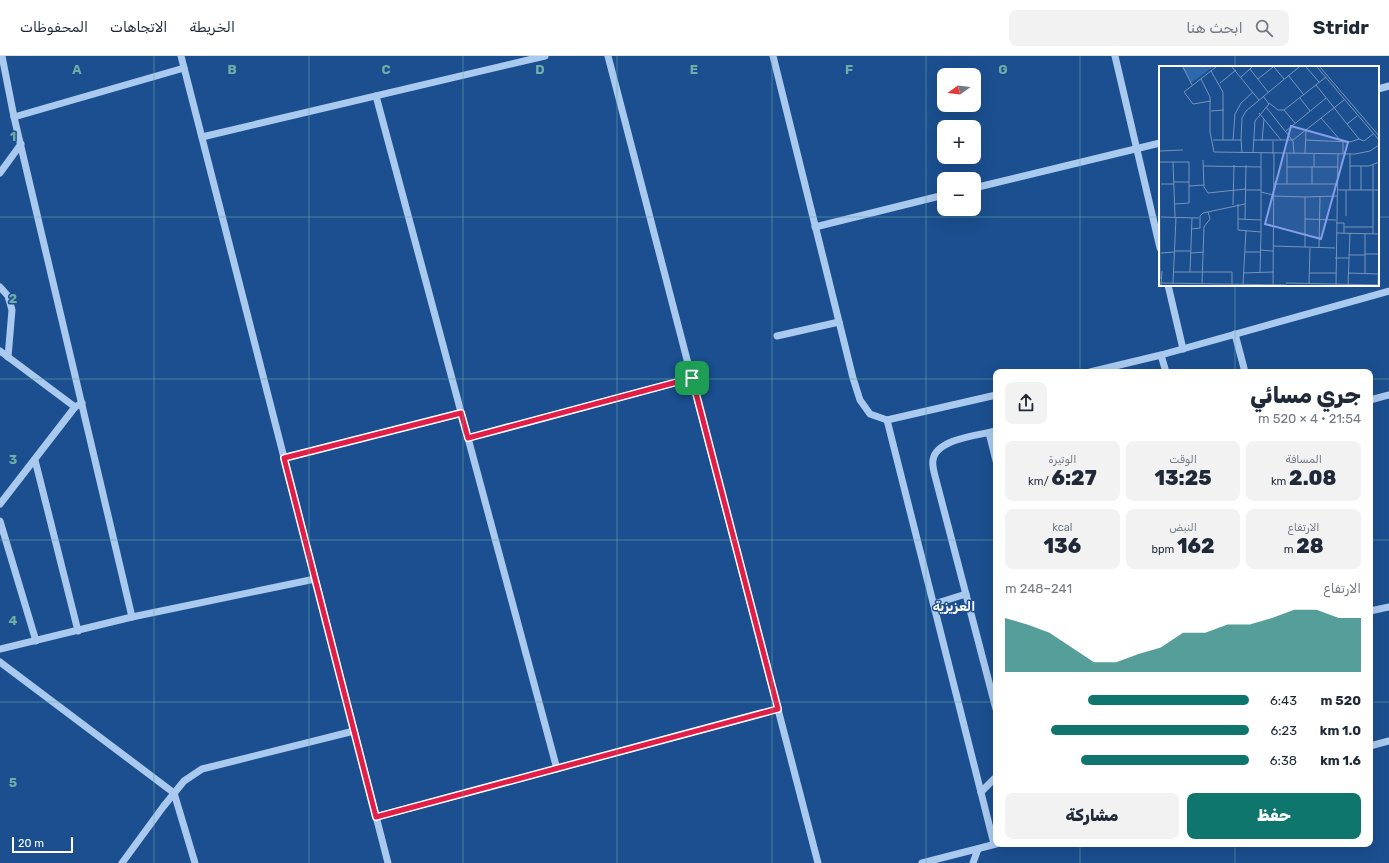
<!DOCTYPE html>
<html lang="ar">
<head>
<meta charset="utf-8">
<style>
  :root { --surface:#fff; --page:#f2f2f3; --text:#1f2937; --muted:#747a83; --line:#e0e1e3; --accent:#0f766e }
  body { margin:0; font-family:Rubik,"Noto Sans Arabic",sans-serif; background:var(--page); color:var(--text); direction:rtl; height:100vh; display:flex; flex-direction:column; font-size:15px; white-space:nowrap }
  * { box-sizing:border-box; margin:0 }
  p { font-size:13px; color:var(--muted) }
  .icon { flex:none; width:22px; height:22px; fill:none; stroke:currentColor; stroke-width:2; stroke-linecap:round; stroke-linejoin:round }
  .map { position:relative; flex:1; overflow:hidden; direction:ltr }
  .panel { position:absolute; left:993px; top:313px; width:380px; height:478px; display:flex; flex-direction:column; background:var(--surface); border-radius:8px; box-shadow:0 4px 16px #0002; direction:rtl }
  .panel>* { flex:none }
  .needle { width:26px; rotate:255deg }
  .buttons { position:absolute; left:937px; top:12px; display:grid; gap:8px }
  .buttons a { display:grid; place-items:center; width:44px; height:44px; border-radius:8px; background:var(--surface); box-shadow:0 4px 16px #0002; font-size:20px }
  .scale { position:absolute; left:12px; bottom:10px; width:61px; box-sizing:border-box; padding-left:4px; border:2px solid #fff; border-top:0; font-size:11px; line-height:14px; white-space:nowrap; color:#fff; -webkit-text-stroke:3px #1b4f8f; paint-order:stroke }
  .pin { position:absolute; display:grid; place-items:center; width:34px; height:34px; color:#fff; margin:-17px; border-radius:8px; box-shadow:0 2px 6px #0006 }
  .round { display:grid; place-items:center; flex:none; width:42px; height:42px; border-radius:8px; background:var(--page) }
  .head { display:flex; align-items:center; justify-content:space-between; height:68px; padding:0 12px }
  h1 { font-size:22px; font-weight:800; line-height:30px }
  .metrics { display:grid; grid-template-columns:repeat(3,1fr); gap:6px; height:68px; padding:4px 12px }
  .metrics div { display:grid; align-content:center; border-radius:8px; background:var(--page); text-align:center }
  .metrics b { font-size:20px; font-weight:800 }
  .metrics small { font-size:11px; font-weight:400 }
  .metrics p { font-size:11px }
  .chart { height:112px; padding:8px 12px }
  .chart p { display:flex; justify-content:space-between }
  .chart svg { width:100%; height:72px; margin-top:4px; fill:var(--accent); opacity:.7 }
  .cta { display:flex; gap:8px; margin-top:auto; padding:8px 12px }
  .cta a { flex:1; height:46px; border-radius:8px; background:var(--accent); color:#fff; font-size:16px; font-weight:800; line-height:46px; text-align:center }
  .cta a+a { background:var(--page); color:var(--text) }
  ul { padding:0 12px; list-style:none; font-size:13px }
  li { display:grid; grid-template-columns:64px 48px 1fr; align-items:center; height:30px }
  li i { height:10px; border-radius:5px; background:var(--accent) }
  header { display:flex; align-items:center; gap:24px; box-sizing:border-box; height:56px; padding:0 20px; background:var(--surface); border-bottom:1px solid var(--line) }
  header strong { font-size:19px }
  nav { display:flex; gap:22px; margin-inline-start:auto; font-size:14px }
  .search { width:280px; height:36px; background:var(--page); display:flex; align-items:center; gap:10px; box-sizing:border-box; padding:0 14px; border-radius:8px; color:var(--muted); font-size:15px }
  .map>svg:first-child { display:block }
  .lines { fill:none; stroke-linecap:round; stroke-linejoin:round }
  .minor { stroke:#a9c9ee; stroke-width:7 }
  .route-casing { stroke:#fff; stroke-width:8 }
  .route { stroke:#e11d48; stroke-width:5 }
  .grid { fill:none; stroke:#6fada8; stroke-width:1; stroke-opacity:0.55 }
  .labels { text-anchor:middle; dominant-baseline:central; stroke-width:3; stroke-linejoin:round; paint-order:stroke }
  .neighbourhood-label { font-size:13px; font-weight:bold; fill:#fff; stroke:#1b4f8f }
  .inset-road { fill:none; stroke:#7695bc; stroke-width:1 }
  .view { fill:#839eea; fill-opacity:0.15; stroke:#839eea; stroke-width:2 }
  .inset-edge { fill:none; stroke:#fff; stroke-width:2 }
  .grid-label { font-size:13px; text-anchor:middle; font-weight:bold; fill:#6fada8; stroke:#1b4f8f; stroke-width:3; stroke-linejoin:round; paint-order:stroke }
</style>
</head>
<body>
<header>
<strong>Stridr</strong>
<div class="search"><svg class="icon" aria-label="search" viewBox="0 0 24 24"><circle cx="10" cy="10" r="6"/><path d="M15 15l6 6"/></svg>ابحث هنا</div>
<nav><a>الخريطة</a><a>الاتجاهات</a><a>المحفوظات</a></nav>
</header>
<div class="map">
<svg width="1389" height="807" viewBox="0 0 1389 807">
  <rect width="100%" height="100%" fill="#1b4f8f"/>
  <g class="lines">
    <g class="minor">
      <path d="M 2,0 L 14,61 L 132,561"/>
      <path d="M 181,0 L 388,807"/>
      <path d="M 608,0 L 818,807"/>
      <path d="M 773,0 L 853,322 L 860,344 L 870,358 L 887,364 L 996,339"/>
      <path d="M 1115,0 L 1160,192"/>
      <path d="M 1378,33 L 1389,30"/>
      <path d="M 376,40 L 557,713"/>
      <path d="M 14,61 L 184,12"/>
      <path d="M 202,81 L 545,0"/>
      <path d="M 0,117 L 21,88"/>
      <path d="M 974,132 L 1160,87"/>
      <path d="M 815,171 L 944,139"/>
      <path d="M 1168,229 L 1183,293"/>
      <path d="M 0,231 L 8,240 L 12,254 L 8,301"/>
      <path d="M 1235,278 L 1245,316"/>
      <path d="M 777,280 L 839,266"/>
      <path d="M 0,295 L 75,351"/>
      <path d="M 1161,299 L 1166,316"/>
      <path d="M 1090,316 L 1161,299 L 1389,235"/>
      <path d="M 1370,344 L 1389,339"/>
      <path d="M 887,364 L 994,788"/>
      <path d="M 996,375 C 979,379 936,383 933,404 C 932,409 934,416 935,420 L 996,653"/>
      <path d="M 989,377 L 996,405"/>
      <path d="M 468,382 L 692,322"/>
      <path d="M 284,402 L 461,357"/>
      <path d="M 35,404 L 78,575"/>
      <path d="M 0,448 L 75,351 L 82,347"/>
      <path d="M 0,465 L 36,585"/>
      <path d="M 934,548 L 966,538"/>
      <path d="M 1370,555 L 1389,551"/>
      <path d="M 0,593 L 132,561 L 315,523"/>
      <path d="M 0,606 L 174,737 L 195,807"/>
      <path d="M 1370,690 L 1389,685"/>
      <path d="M 981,736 L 996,721"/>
      <path d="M 376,761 L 778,653"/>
      <path d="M 122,807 L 163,751 L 184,725 L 202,713 L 354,675"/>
      <path d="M 922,807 L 996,788"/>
      <path d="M 973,807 L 978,793"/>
    </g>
  </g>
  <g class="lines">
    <defs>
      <path id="route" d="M 692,322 L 778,653 L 376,761 L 284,402 L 461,357 L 468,382 Z"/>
    </defs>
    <use href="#route" class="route-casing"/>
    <use href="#route" class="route"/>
  </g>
  <path class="grid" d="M 154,0 L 154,807M 309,0 L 309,807M 463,0 L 463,807M 617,0 L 617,807M 772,0 L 772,807M 926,0 L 926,807M 1080,0 L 1080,316M 1235,0 L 1235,11M 0,161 L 1160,161M 1378,161 L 1389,161M 1235,229 L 1235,316M 0,323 L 996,323M 1370,323 L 1389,323M 0,484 L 996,484M 1370,484 L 1389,484M 0,646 L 996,646M 1370,646 L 1389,646M 1080,788 L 1080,807M 1235,788 L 1235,807"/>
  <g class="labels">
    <g class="neighbourhood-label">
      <text x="954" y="550">العزيزية</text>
    </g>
  </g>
  <g transform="translate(1159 10)">
    <rect width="220" height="220" fill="#1b4f8f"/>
    <path d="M 23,1 L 54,1 L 32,17 Z" fill="#2e69ad"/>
    <path class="inset-road" d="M 24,1 L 33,19M 73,1 L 100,34M 115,1 L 125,13M 147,1 L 160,16M 158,1 L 220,74M 161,1 L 220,70M 91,3 L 109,26M 52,5 L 64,26 L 64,74M 129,9 L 145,29M 82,11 L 93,1M 42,13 L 51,31 L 51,66 L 55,86 L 196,88 L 211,85 L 220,79M 99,13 L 114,1M 61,17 L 77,4M 157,19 L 200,73 L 205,75 L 214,68M 141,32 L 151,45M 0,34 L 1,213M 52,35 L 34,38 L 25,26 L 57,1M 110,37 L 119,44 L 125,44 L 167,11M 107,41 L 134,75 L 135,88M 125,44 L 136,57M 52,45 L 65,44M 100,47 L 122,74M 162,52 L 182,75M 188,58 L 198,50M 127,65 L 167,32M 54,74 L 82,74 L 83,52 L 87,45 L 140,1M 74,74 L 76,48 L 82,37 L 94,26M 82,74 L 83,87M 94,74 L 134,74 L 185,34M 147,74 L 191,76 L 200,73M 103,75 L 105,53M 184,75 L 184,88M 1,85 L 24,84M 94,87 L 96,55 L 110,38 L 104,30M 114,88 L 114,75M 128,88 L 128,118M 146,88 L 147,64M 191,88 L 191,124M 44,94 L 45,121 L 49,127 L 87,123M 1,96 L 30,96 L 30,116M 14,96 L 16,151M 45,100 L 102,101M 191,100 L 210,100 L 220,96M 128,101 L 179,101M 153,101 L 153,118M 155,101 L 155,88M 15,116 L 30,116 L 30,137 L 16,138M 2,118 L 15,118M 115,118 L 178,118M 30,120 L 45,119M 87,124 L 102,124M 178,124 L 220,124M 202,124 L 202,100M 102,126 L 114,129M 115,130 L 146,131M 79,138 L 79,164 L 102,166 L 101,206M 74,139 L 75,99M 187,150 L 187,124M 2,151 L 40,152M 79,153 L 102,154M 86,153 L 87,99M 146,153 L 177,154M 177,157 L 185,157 L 185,167M 185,161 L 214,161M 32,163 L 41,162 L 41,150 L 44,147 L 86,138M 102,166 L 102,87M 177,167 L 220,168M 214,168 L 214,99M 114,180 L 146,181M 160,182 L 161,130M 176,182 L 146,181 L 146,131 L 178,130M 101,184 L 114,185M 16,185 L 32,185M 86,186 L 101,186M 2,187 L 16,186M 32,187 L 45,186M 206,188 L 220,188M 190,189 L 206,189M 176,192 L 190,192M 15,206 L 73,206 L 73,218M 31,206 L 33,152M 84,207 L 114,206M 150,207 L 177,207M 190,207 L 219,208M 206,207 L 206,168M 0,217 L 128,219M 14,217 L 17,151M 127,217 L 220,219M 43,218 L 45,161 L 51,153 L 49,146M 84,218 L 87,165M 150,218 L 151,182M 2,219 L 3,205M 114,219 L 115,88M 177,219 L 179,88M 189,219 L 191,167M 219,219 L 220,186"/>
    <path class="view" d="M 132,60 L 189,76 L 162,173 L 106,158 Z"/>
    <rect width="220" height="220" class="inset-edge"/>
  </g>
  <g class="grid-label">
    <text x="77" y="18">A</text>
    <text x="232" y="18">B</text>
    <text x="386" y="18">C</text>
    <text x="540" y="18">D</text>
    <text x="694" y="18">E</text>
    <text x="849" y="18">F</text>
    <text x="1003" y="18">G</text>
    <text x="13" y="85">1</text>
    <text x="13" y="247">2</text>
    <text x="13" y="408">3</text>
    <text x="13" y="569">4</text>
    <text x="13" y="731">5</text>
  </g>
</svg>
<div class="buttons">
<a><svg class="needle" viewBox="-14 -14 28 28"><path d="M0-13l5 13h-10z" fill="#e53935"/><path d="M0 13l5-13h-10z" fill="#747a83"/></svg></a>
<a>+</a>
<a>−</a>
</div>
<div class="scale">20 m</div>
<div class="pin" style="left:692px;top:322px;background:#1e9e55"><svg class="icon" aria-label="arrive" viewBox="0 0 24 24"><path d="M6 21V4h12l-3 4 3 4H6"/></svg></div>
<section class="panel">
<div class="head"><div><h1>جري مسائي</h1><p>21:54 · 4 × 520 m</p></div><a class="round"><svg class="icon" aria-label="share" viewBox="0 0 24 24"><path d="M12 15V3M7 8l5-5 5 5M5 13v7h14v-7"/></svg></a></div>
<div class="metrics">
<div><p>المسافة</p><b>2.08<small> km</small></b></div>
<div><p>الوقت</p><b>13:25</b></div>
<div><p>الوتيرة</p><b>6:27<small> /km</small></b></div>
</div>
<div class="metrics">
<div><p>الارتفاع</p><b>28<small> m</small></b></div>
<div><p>النبض</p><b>162<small> bpm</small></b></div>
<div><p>kcal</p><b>136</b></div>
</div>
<div class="chart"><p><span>الارتفاع</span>241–248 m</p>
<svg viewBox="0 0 160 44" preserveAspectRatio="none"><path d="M0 44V11L10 15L20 20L30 29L40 38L50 38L60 33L70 29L80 20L90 20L100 15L110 15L120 11L130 6L140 6L150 11L160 11V44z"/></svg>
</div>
<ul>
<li><b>520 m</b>6:43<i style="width:66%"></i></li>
<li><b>1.0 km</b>6:23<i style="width:81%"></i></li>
<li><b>1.6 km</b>6:38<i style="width:69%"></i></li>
</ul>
<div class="cta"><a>حفظ</a><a>مشاركة</a></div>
</section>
</div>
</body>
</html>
